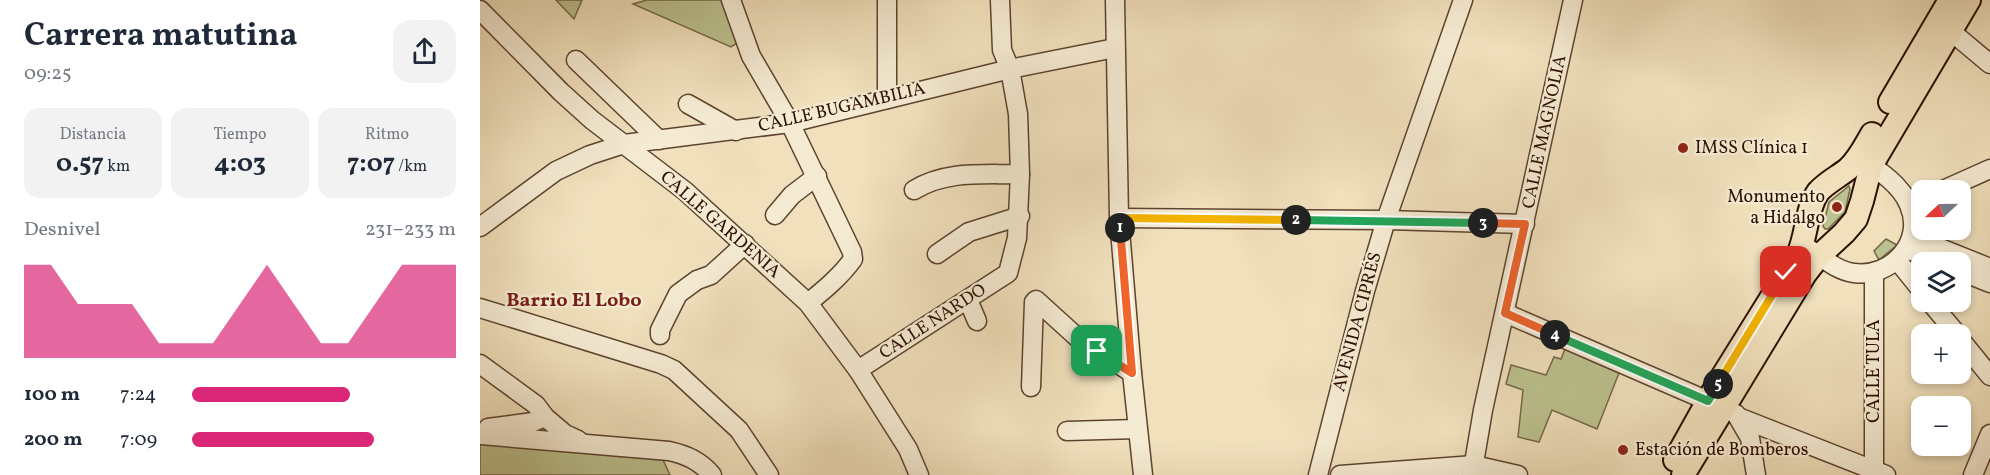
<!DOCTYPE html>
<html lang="es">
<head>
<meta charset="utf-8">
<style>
  :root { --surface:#fff; --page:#f2f2f3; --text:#1f2937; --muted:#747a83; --accent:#db2777 }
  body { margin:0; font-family:Vollkorn,serif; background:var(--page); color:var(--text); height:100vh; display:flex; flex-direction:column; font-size:22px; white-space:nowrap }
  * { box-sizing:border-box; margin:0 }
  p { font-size:20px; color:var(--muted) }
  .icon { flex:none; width:33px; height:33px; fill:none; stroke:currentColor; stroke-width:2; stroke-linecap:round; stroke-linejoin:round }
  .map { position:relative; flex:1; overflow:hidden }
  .sheet { display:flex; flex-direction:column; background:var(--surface); width:480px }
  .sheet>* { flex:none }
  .needle { width:39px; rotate:248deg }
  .buttons { position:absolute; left:1431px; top:180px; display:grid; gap:12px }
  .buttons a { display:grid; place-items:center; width:60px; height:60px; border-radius:12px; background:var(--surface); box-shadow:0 3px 9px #0003; font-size:30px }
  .pin { position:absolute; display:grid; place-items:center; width:51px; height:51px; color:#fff; margin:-26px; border-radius:12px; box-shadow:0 3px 9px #0006 }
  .km { position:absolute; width:30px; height:30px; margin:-15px; border-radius:50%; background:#222; color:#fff; font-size:16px; line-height:30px; text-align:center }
  .round { display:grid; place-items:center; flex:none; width:63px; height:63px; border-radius:18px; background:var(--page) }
  .overview { display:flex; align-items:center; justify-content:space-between; height:102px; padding:0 24px }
  h1 { font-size:33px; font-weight:700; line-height:45px }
  .metrics { display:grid; grid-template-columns:repeat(3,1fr); gap:9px; height:102px; padding:6px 24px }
  .metrics div { display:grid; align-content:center; border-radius:15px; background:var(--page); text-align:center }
  .metrics b { font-size:26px; font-weight:700 }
  .metrics small { font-size:16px; font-weight:400 }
  .metrics p { font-size:16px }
  .chart { height:168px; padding:12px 24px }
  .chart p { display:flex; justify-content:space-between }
  .chart svg { width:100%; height:108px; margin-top:6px; fill:var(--accent); opacity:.7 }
  ul { padding:0 24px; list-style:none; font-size:20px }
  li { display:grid; grid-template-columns:96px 72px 1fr; align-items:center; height:45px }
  li i { height:15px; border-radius:8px; background:var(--accent) }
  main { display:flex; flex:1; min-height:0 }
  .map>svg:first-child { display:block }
  .green { fill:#bcc28f; stroke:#746848; stroke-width:1.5 }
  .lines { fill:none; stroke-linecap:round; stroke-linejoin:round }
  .minor-casing { stroke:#5d432f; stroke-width:21 }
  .major-casing { stroke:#2c0f00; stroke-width:26 }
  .minor { stroke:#f5ebd3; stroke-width:18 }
  .major { stroke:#f0e0bc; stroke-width:22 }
  .split-1-casing { stroke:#fff; stroke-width:12 }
  .split-2-casing { stroke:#fff; stroke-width:12 }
  .split-3-casing { stroke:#fff; stroke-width:12 }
  .split-4-casing { stroke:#fff; stroke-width:12 }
  .split-5-casing { stroke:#fff; stroke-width:12 }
  .split-6-casing { stroke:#fff; stroke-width:12 }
  .split-1 { stroke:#f0652b; stroke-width:8 }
  .split-2 { stroke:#f5b400; stroke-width:8 }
  .split-3 { stroke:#22a559; stroke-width:8 }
  .split-4 { stroke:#f0652b; stroke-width:8 }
  .split-5 { stroke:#22a559; stroke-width:8 }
  .split-6 { stroke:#f5b400; stroke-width:8 }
  .poi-dot { fill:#8f2418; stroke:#f5ebd3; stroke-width:2 }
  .labels { text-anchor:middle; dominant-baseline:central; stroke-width:4.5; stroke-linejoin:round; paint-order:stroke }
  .street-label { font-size:18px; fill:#2c0f00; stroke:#f5ebd3 }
  .poi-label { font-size:18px; fill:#2c0f00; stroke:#f5ebd3; text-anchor:start }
  .neighbourhood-label { font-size:20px; font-weight:bold; fill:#7a1f14; stroke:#f5ebd3 }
</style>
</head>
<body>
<main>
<section class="sheet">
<div class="overview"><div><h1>Carrera matutina</h1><p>09:25</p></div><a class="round"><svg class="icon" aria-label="share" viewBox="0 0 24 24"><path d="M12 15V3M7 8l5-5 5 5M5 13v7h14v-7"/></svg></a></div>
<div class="metrics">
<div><p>Distancia</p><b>0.57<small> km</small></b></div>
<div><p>Tiempo</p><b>4:03</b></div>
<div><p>Ritmo</p><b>7:07<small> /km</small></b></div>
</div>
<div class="chart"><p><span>Desnivel</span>231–233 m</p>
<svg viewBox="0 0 160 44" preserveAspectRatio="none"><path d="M0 44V6L10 6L20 22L30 22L40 22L50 38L60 38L70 38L80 22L90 6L100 22L110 38L120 38L130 22L140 6L150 6L160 6V44z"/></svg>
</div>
<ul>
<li><b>100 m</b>7:24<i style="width:60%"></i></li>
<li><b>200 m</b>7:09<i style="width:69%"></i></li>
</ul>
</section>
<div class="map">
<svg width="1510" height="475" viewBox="0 0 1510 475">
  <rect width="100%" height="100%" fill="#f0e0bc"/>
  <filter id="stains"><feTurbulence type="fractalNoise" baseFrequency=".00333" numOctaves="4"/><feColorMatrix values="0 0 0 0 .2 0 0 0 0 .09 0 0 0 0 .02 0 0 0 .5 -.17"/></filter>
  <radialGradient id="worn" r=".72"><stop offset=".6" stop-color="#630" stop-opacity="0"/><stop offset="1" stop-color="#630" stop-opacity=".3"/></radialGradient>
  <g class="green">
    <path d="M 76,0 L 102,0 L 94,19 Z"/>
    <path d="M 167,0 L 247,0 L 262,40 L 251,47 L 153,4 Z"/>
    <path d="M 1369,186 L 1370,189 L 1365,212 L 1348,229 L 1345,229 L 1343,226 L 1349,202 Z"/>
    <path d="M 1406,239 L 1417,245 L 1399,260 L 1394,251 Z"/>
    <path d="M 1085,349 L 1139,373 L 1117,429 L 1072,410 L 1059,442 L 1038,437 L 1043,390 L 1026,384 L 1031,365 L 1066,375 L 1074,357 L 1081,359 Z"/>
    <path d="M 0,436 L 177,447 L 190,475 L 0,475 Z"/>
  </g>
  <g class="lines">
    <defs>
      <g id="minor">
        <path d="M 251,0 L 271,56 L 310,123 L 372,252 L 373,259 C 361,276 344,290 328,303"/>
        <path d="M 635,0 L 639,218 L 652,373 L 663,475"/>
        <path d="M 0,10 L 81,92 L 112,120 L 205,191 L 328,303 L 378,370 L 428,449 L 439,475"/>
        <path d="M 1461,23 L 1510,64"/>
        <path d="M 96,60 L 179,140"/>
        <path d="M 407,99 L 407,0"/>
        <path d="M 208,104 L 256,131"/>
        <path d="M 434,190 C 467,170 503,175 540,174"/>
        <path d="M 1463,190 L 1510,169"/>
        <path d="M 295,215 L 312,195 L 337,176"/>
        <path d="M 639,218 L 906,220 L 1045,224"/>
        <path d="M 0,227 L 76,171 L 110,155 L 144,144 L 310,123 L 530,69 L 635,48"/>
        <path d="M 1433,237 L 1510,268"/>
        <path d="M 1329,249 C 1343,258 1357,271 1374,273 C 1412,278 1445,241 1429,205 C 1421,185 1400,171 1382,160"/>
        <path d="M 1427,249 L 1461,262"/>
        <path d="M 457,254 L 489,232 L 540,216"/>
        <path d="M 1417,260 L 1442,291"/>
        <path d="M 1480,271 L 1510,283"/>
        <path d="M 488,300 L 497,321"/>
        <path d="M 1450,302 L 1477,334"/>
        <path d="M 0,308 L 181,364 L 194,370 L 259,430 L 289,475"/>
        <path d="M 1025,313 L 1228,401"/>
        <path d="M 180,335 L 180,330 L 198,294 L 217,280 L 231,275 L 265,244"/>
        <path d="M 1480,339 L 1510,376"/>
        <path d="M 0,364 L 56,405 L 65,417 L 85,434 L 98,440"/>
        <path d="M 378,370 L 528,273 L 537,238 L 540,174 L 538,114 L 530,69 L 522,50 L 520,0"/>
        <path d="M 551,387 L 554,302 L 556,300 L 599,339 L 652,373"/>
        <path d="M 1256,414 L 1270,438 L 1276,475"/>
        <path d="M 1258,417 L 1406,475"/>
        <path d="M 8,428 L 53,422 L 65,417"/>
        <path d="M 587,431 L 657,429"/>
        <path d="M 0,435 L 189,451 C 207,455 220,461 232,475"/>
        <path d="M 1394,470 L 1394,272"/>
        <path d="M 838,475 L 885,291 L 906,220 L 983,0"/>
        <path d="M 860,475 L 994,465 L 1038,475"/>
        <path d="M 992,475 L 1003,410 L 1093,0"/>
        <path d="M 1493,475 L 1510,434"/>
      </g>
      <g id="major">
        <path d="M 1410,102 L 1470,0"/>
        <path d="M 1195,460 L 1234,390 L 1318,255 C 1327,236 1326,209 1338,192 C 1347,182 1358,177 1368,169 C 1379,159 1385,146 1392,134"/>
        <path d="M 1203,475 L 1325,274 L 1339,256 L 1364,233 L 1376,219 L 1382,201 L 1391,166 L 1489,0"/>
      </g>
    </defs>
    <use href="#minor" class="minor-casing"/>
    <use href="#major" class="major-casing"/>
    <use href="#minor" class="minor"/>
    <use href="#major" class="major"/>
  </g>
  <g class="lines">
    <defs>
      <path id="split-1" d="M 617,351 L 652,373 L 640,228"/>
      <path id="split-2" d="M 640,228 L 639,218 L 816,220"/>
      <path id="split-3" d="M 816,220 L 1003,223"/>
      <path id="split-4" d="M 1003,223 L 1045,224 L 1025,313 L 1075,335"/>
      <path id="split-5" d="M 1075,335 L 1228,401 L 1238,384"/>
      <path id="split-6" d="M 1238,384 L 1306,272"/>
    </defs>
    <use href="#split-1" class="split-1-casing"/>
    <use href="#split-2" class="split-2-casing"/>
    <use href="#split-3" class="split-3-casing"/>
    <use href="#split-4" class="split-4-casing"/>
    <use href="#split-5" class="split-5-casing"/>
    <use href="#split-6" class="split-6-casing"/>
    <use href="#split-1" class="split-1"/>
    <use href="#split-2" class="split-2"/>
    <use href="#split-3" class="split-3"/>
    <use href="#split-4" class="split-4"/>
    <use href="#split-5" class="split-5"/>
    <use href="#split-6" class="split-6"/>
  </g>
  <g class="poi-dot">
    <circle cx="1203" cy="148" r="6"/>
    <circle cx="1357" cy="207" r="6"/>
    <circle cx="1143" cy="450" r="6"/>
  </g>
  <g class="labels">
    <g class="street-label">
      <text transform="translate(362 108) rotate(-13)">CALLE BUGAMBILIA</text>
      <text transform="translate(1065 132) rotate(-78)">CALLE MAGNOLIA</text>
      <text transform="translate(240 225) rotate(41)">CALLE GARDENIA</text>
      <text transform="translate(453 322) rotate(-33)">CALLE NARDO</text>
      <text transform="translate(878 322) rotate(-75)">AVENIDA CIPRÉS</text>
      <text transform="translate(1394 371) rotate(-90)">CALLE TULA</text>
    </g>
    <g class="poi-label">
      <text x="1215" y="148">IMSS Clínica 1</text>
      <text x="1345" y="197" text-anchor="end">Monumento<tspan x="1345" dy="21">a Hidalgo</tspan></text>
      <text x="1155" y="450">Estación de Bomberos</text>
    </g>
    <g class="neighbourhood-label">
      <text x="94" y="301">Barrio El Lobo</text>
    </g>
  </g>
  <rect width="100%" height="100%" filter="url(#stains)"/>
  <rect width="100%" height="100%" fill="url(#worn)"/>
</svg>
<div class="buttons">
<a><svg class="needle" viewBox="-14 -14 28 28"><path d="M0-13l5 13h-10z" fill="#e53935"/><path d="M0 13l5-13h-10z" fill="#747a83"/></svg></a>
<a><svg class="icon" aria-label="layers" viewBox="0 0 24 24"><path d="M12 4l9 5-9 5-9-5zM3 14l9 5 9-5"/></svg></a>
<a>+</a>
<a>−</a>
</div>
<div class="pin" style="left:617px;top:351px;background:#1e9e55"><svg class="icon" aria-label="arrive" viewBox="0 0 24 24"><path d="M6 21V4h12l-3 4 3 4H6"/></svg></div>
<div class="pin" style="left:1306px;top:272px;background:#d93025"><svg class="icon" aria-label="check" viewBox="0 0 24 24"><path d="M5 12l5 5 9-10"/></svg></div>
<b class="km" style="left:640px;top:228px">1</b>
<b class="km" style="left:816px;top:220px">2</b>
<b class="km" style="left:1003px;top:223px">3</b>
<b class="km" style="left:1075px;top:335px">4</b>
<b class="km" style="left:1238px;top:384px">5</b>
</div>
</main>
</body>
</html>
